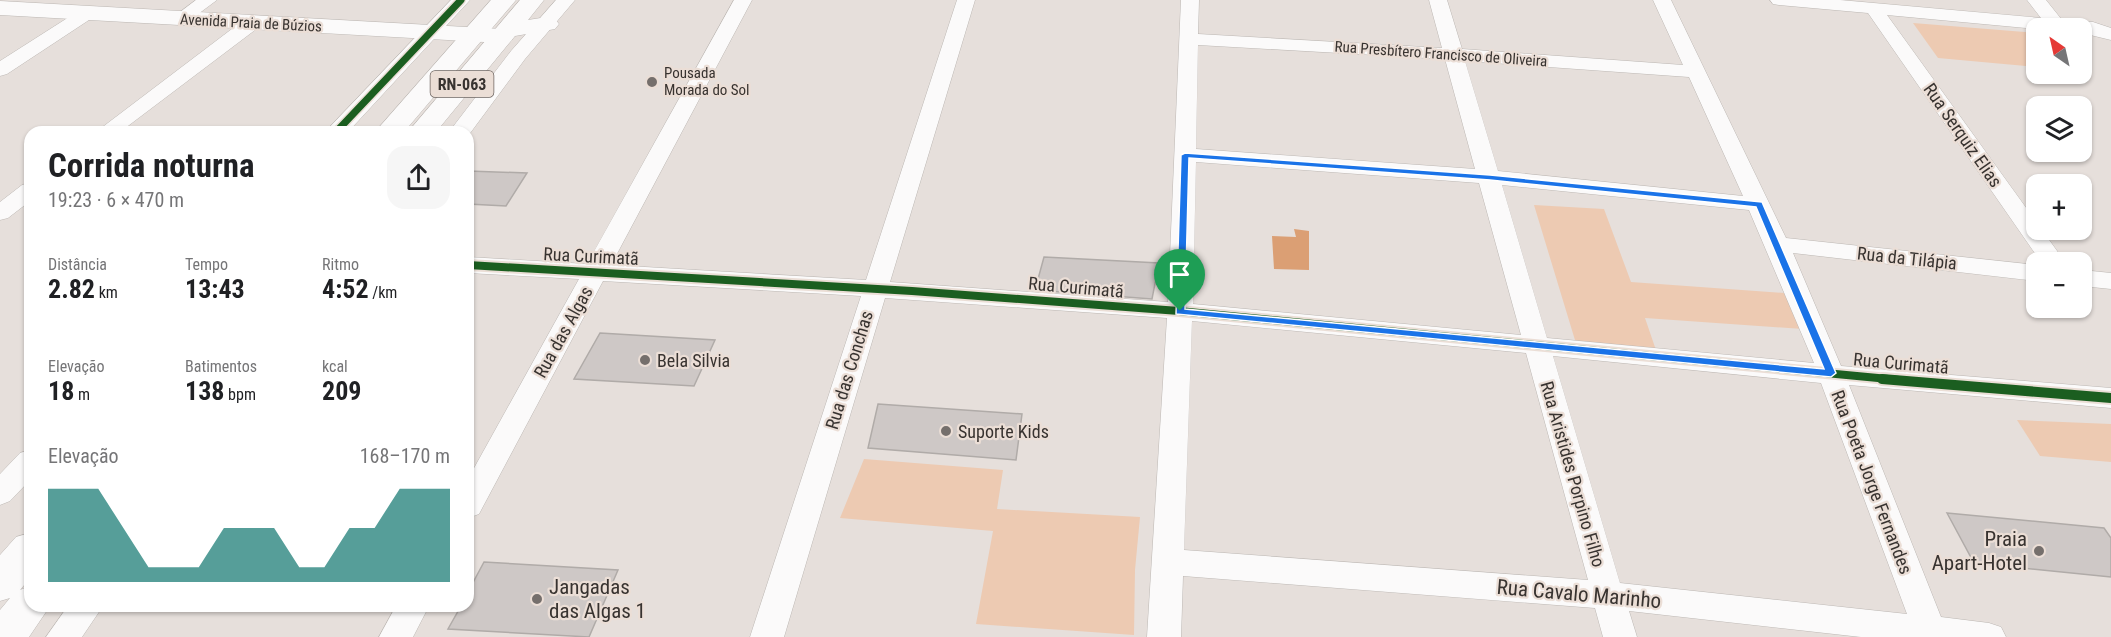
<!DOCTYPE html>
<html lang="pt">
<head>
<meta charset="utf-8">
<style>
  :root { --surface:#fff; --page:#f6f6f6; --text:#202124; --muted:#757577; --accent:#0f766e }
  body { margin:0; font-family:"Roboto Condensed",sans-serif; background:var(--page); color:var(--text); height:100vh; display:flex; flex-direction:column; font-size:22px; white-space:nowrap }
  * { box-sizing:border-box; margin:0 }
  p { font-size:20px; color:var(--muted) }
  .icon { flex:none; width:33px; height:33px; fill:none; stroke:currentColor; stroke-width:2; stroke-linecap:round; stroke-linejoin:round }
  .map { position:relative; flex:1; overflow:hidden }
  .details { position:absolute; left:24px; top:126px; width:450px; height:486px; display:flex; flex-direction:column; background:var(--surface); border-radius:18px; box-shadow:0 2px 4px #0004 }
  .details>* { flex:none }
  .needle { width:39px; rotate:326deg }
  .fabs { position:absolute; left:2026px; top:18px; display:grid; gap:12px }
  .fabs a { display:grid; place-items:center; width:66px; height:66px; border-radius:12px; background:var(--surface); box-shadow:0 2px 4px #0004; font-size:30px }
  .pin { position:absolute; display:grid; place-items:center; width:51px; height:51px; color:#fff; margin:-62px -26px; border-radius:50% 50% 50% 0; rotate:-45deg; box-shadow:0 0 6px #0007 }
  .pin .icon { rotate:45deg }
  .round { display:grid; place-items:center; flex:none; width:63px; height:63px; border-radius:18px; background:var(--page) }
  .head { display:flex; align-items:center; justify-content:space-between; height:102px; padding:0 24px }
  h1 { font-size:33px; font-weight:700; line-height:45px }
  .figures { display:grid; grid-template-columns:repeat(3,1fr); gap:9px; height:102px; padding:6px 24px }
  .figures div { display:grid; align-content:center }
  .figures b { font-size:26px; font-weight:700 }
  .figures small { font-size:16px; font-weight:400 }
  .figures p { font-size:16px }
  .chart { height:168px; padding:12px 24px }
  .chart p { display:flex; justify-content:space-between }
  .chart svg { width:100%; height:108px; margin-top:6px; fill:var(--accent); opacity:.7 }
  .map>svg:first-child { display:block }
  .green { fill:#edcab2 }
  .water { fill:#db9f74 }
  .building { fill:#cec8c6; stroke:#b0aba8; stroke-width:1.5 }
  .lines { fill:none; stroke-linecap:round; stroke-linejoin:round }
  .minor-casing { stroke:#bcb7b3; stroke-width:1 }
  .secondary-casing { stroke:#bcb7b3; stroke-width:1 }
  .primary-casing { stroke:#bcb7b3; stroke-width:1 }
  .minor { fill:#fbfafa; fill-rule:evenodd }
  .secondary { fill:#fbfafa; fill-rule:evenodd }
  .primary { fill:#fbfafa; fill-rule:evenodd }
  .cycleway-far2-casing { stroke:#ebded6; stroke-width:10 }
  .cycleway-far1-casing { stroke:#ebded6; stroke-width:12 }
  .cycleway-casing { stroke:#ebded6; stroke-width:14 }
  .cycleway-far2 { stroke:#1b5e20; stroke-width:7 }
  .cycleway-far1 { stroke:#1b5e20; stroke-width:8 }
  .cycleway { stroke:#1b5e20; stroke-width:10 }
  .route { fill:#1a73e8; stroke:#fff; stroke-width:1.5; fill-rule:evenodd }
  .poi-dot { fill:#756f6c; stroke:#ebded6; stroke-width:2 }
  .labels { text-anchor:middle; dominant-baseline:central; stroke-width:4.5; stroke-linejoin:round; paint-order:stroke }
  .far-street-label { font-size:15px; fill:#383330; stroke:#ebded6 }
  .far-poi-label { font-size:15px; fill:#383330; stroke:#ebded6; text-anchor:start }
  .shield { fill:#ebded6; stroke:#6e6662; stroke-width:1.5 }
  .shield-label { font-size:16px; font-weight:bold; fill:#383330 }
  .street-label { font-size:18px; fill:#383330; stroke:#ebded6 }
  .poi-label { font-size:18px; fill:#383330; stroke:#ebded6; text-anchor:start }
  .near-poi-label { font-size:21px; fill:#383330; stroke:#ebded6; text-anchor:end }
  .near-street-label { font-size:21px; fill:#383330; stroke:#ebded6 }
</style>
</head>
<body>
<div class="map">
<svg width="2111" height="637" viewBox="0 0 2111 637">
  <rect width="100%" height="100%" fill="#e6dfdb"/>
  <g class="green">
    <path d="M 1913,23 L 2037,33 L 2037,67 L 1938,58 Z"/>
    <path d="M 1534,205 L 1604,209 L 1631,282 L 1784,293 L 1803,329 L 1645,318 L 1658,356 L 1578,350 Z"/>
    <path d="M 2017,420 L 2111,424 L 2111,462 L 2040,456 Z"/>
    <path d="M 864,459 L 1003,470 L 997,509 L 1140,517 L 1135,570 L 1134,635 L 976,624 L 993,531 L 840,518 Z"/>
  </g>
  <path class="water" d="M 1294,229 L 1309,231 L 1309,270 L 1274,269 L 1272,236 L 1296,237 Z"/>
  <g class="building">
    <path d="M 468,171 L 527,173 L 506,206 L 468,204 Z"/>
    <path d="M 1044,257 L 1159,263 L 1152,299 L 1035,290 Z"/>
    <path d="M 600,333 L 715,340 L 694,386 L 574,379 Z"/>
    <path d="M 878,404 L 1022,414 L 1016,460 L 868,448 Z"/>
    <path d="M 1947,513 L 2104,528 L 2111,538 L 2111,577 L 1974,563 Z"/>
    <path d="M 484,562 L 618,570 L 589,637 L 448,629 L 461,606 L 468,606 L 468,592 Z"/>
  </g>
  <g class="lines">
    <defs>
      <g id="minor">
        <path d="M 196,0 L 217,0 L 186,23 L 174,23 L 171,19 Z"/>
        <path d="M 451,0 L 470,0 L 348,132 L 325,132 Z"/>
        <path d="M 556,0 L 575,0 L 525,59 L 468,136 L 468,132 L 449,132 L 511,51 Z"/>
        <path d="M 734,0 L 752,0 L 611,265 L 866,280 L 957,0 L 975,0 L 890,282 L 1168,302 L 1181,0 L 1199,0 L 1198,34 L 1442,48 L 1429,0 L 1447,0 L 1462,49 L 1683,65 L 1653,0 L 1671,0 L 1786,238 L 2037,265 L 2037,281 L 1793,253 L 1841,366 L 2111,388 L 2111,408 L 1849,385 L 1941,617 L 1989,623 L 2001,627 L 2006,637 L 1861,637 L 1629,611 L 1637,637 L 1603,637 L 1595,608 L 1183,576 L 1181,637 L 1147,637 L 1167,318 L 885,298 L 784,637 L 750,637 L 861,296 L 603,281 L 479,514 L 468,518 L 468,479 L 579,279 L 468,273 L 468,257 L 587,264 ZM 1198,45 L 1445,59 L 1475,169 L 1196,149 ZM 1465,61 L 1689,77 L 1743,196 L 1498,171 ZM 1196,162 L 1479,183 L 1521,335 L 1193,304 ZM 1502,185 L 1749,210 L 1814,363 L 1547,338 ZM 1192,321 L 1526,353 L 1588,580 L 1184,550 ZM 1553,356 L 1821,383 L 1907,614 L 1620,583 Z"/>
        <path d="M 1770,0 L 1840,0 L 2041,18 L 2027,0 L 2046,0 L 2062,20 L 2093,22 L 2111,28 L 2111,40 L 2082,33 L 2082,28 L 2037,29 L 1887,15 L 2037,223 L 2037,230 L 2042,230 L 2065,262 L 2041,262 L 1868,13 L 1779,5 L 1773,4 Z"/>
        <path d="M 86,9 L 92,10 L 95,14 L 92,18 L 7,74 L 0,76 L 0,61 L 80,10 Z"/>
        <path d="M 252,17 L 259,19 L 261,23 L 259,27 L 120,132 L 96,132 L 245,19 Z"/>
        <path d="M 30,183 L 30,201 L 8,218 L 0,220 L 0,202 L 22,185 Z"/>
        <path d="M 2082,270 L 2111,273 L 2111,289 L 2082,286 Z"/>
        <path d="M 30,450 L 30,480 L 10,501 L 0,505 L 0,474 L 20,453 Z"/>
        <path d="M 68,606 L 103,606 L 82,637 L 46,637 Z"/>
        <path d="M 396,606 L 429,606 L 413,637 L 379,637 Z"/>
      </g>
      <path id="secondary" d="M 0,1 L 502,29 L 511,31 L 514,36 L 511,41 L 502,43 L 0,15 Z"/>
      <g id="primary">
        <path d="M 491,0 L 516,0 L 404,132 L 375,132 Z"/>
        <path d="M 520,0 L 544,0 L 528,20 L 547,17 L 555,19 L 559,24 L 555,29 L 515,36 L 436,132 L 408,132 Z"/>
        <path d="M 30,533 L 30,578 L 20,590 L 30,586 L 30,606 L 50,606 L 29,637 L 0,637 L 0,610 L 10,598 L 0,601 L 0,555 L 16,537 Z"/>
      </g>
    </defs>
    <use href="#minor" class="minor-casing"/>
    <use href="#secondary" class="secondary-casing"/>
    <use href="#primary" class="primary-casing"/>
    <use href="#minor" class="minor"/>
    <use href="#secondary" class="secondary"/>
    <use href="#primary" class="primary"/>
    <defs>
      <path id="cycleway-far2" d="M 336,132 L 461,0"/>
      <path id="cycleway-far1" d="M 468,265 L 912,291 L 1179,311 L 1899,380"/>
      <path id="cycleway" d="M 1882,379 L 2111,398"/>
    </defs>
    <use href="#cycleway-far2" class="cycleway-far2-casing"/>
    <use href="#cycleway-far1" class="cycleway-far1-casing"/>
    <use href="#cycleway" class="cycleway-casing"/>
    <use href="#cycleway-far2" class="cycleway-far2"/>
    <use href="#cycleway-far1" class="cycleway-far1"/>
    <use href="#cycleway" class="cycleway"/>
  </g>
  <path class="route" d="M 1185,153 L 1490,175 L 1762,202 L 1836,373 L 1831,377 L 1176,314 L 1181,155 ZM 1189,158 L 1490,180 L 1756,207 L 1824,369 L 1185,309 Z"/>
  <g class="poi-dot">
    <circle cx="652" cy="82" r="6"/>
    <circle cx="645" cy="360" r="6"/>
    <circle cx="946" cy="431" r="6"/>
    <circle cx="2039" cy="551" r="6"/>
    <circle cx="537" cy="599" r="6"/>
  </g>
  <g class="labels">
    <g class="far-street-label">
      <text transform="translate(251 23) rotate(3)">Avenida Praia de Búzios</text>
      <text transform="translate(1441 54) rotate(4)">Rua Presbítero Francisco de Oliveira</text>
    </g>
    <g class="far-poi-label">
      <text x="664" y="73">Pousada<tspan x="664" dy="17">Morada do Sol</tspan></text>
    </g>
    <rect class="shield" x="430.5" y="71" width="63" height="26" rx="4.5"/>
    <g class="shield-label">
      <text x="462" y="84">RN-063</text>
    </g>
    <g class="street-label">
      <text transform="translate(1963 135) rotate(55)">Rua Serquiz Elias</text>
      <text transform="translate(591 256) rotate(3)">Rua Curimatã</text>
      <text transform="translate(1907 258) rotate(6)">Rua da Tilápia</text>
      <text transform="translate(1076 287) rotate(5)">Rua Curimatã</text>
      <text transform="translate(563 332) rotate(-61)">Rua das Algas</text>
      <text transform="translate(1901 363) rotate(5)">Rua Curimatã</text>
      <text transform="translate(849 370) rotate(-73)">Rua das Conchas</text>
      <text transform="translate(1573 474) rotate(74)">Rua Aristides Porpino Filho</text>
      <text transform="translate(1872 482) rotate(69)">Rua Poeta Jorge Fernandes</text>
    </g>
    <g class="poi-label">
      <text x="657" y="360">Bela Silvia</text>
      <text x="958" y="431">Suporte Kids</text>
    </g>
    <g class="near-poi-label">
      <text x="2027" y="539">Praia<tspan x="2027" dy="24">Apart-Hotel</tspan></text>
      <text x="549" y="587" text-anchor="start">Jangadas<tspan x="549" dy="24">das Algas 1</tspan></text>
    </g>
    <g class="near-street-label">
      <text transform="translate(1579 594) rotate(5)">Rua Cavalo Marinho</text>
    </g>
  </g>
</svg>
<div class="fabs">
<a><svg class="needle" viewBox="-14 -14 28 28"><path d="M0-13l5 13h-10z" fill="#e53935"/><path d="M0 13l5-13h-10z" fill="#757577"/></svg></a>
<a><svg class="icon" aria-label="layers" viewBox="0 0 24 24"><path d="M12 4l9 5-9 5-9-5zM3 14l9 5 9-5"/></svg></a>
<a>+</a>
<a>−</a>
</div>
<div class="pin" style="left:1180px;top:311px;background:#1e9e55"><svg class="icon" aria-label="arrive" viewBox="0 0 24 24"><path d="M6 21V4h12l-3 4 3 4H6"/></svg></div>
<section class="details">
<div class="head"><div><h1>Corrida noturna</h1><p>19:23 · 6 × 470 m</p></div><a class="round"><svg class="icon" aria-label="share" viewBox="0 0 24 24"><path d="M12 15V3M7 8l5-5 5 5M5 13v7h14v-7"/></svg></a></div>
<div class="figures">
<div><p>Distância</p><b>2.82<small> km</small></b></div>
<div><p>Tempo</p><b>13:43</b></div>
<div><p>Ritmo</p><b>4:52<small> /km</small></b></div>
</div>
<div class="figures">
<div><p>Elevação</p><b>18<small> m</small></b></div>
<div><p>Batimentos</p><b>138<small> bpm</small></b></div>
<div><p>kcal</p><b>209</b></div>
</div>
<div class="chart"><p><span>Elevação</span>168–170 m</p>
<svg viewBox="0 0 160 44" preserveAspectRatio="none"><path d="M0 44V6L10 6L20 6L30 22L40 38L50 38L60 38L70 22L80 22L90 22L100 38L110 38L120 22L130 22L140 6L150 6L160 6V44z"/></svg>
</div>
</section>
</div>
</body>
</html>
